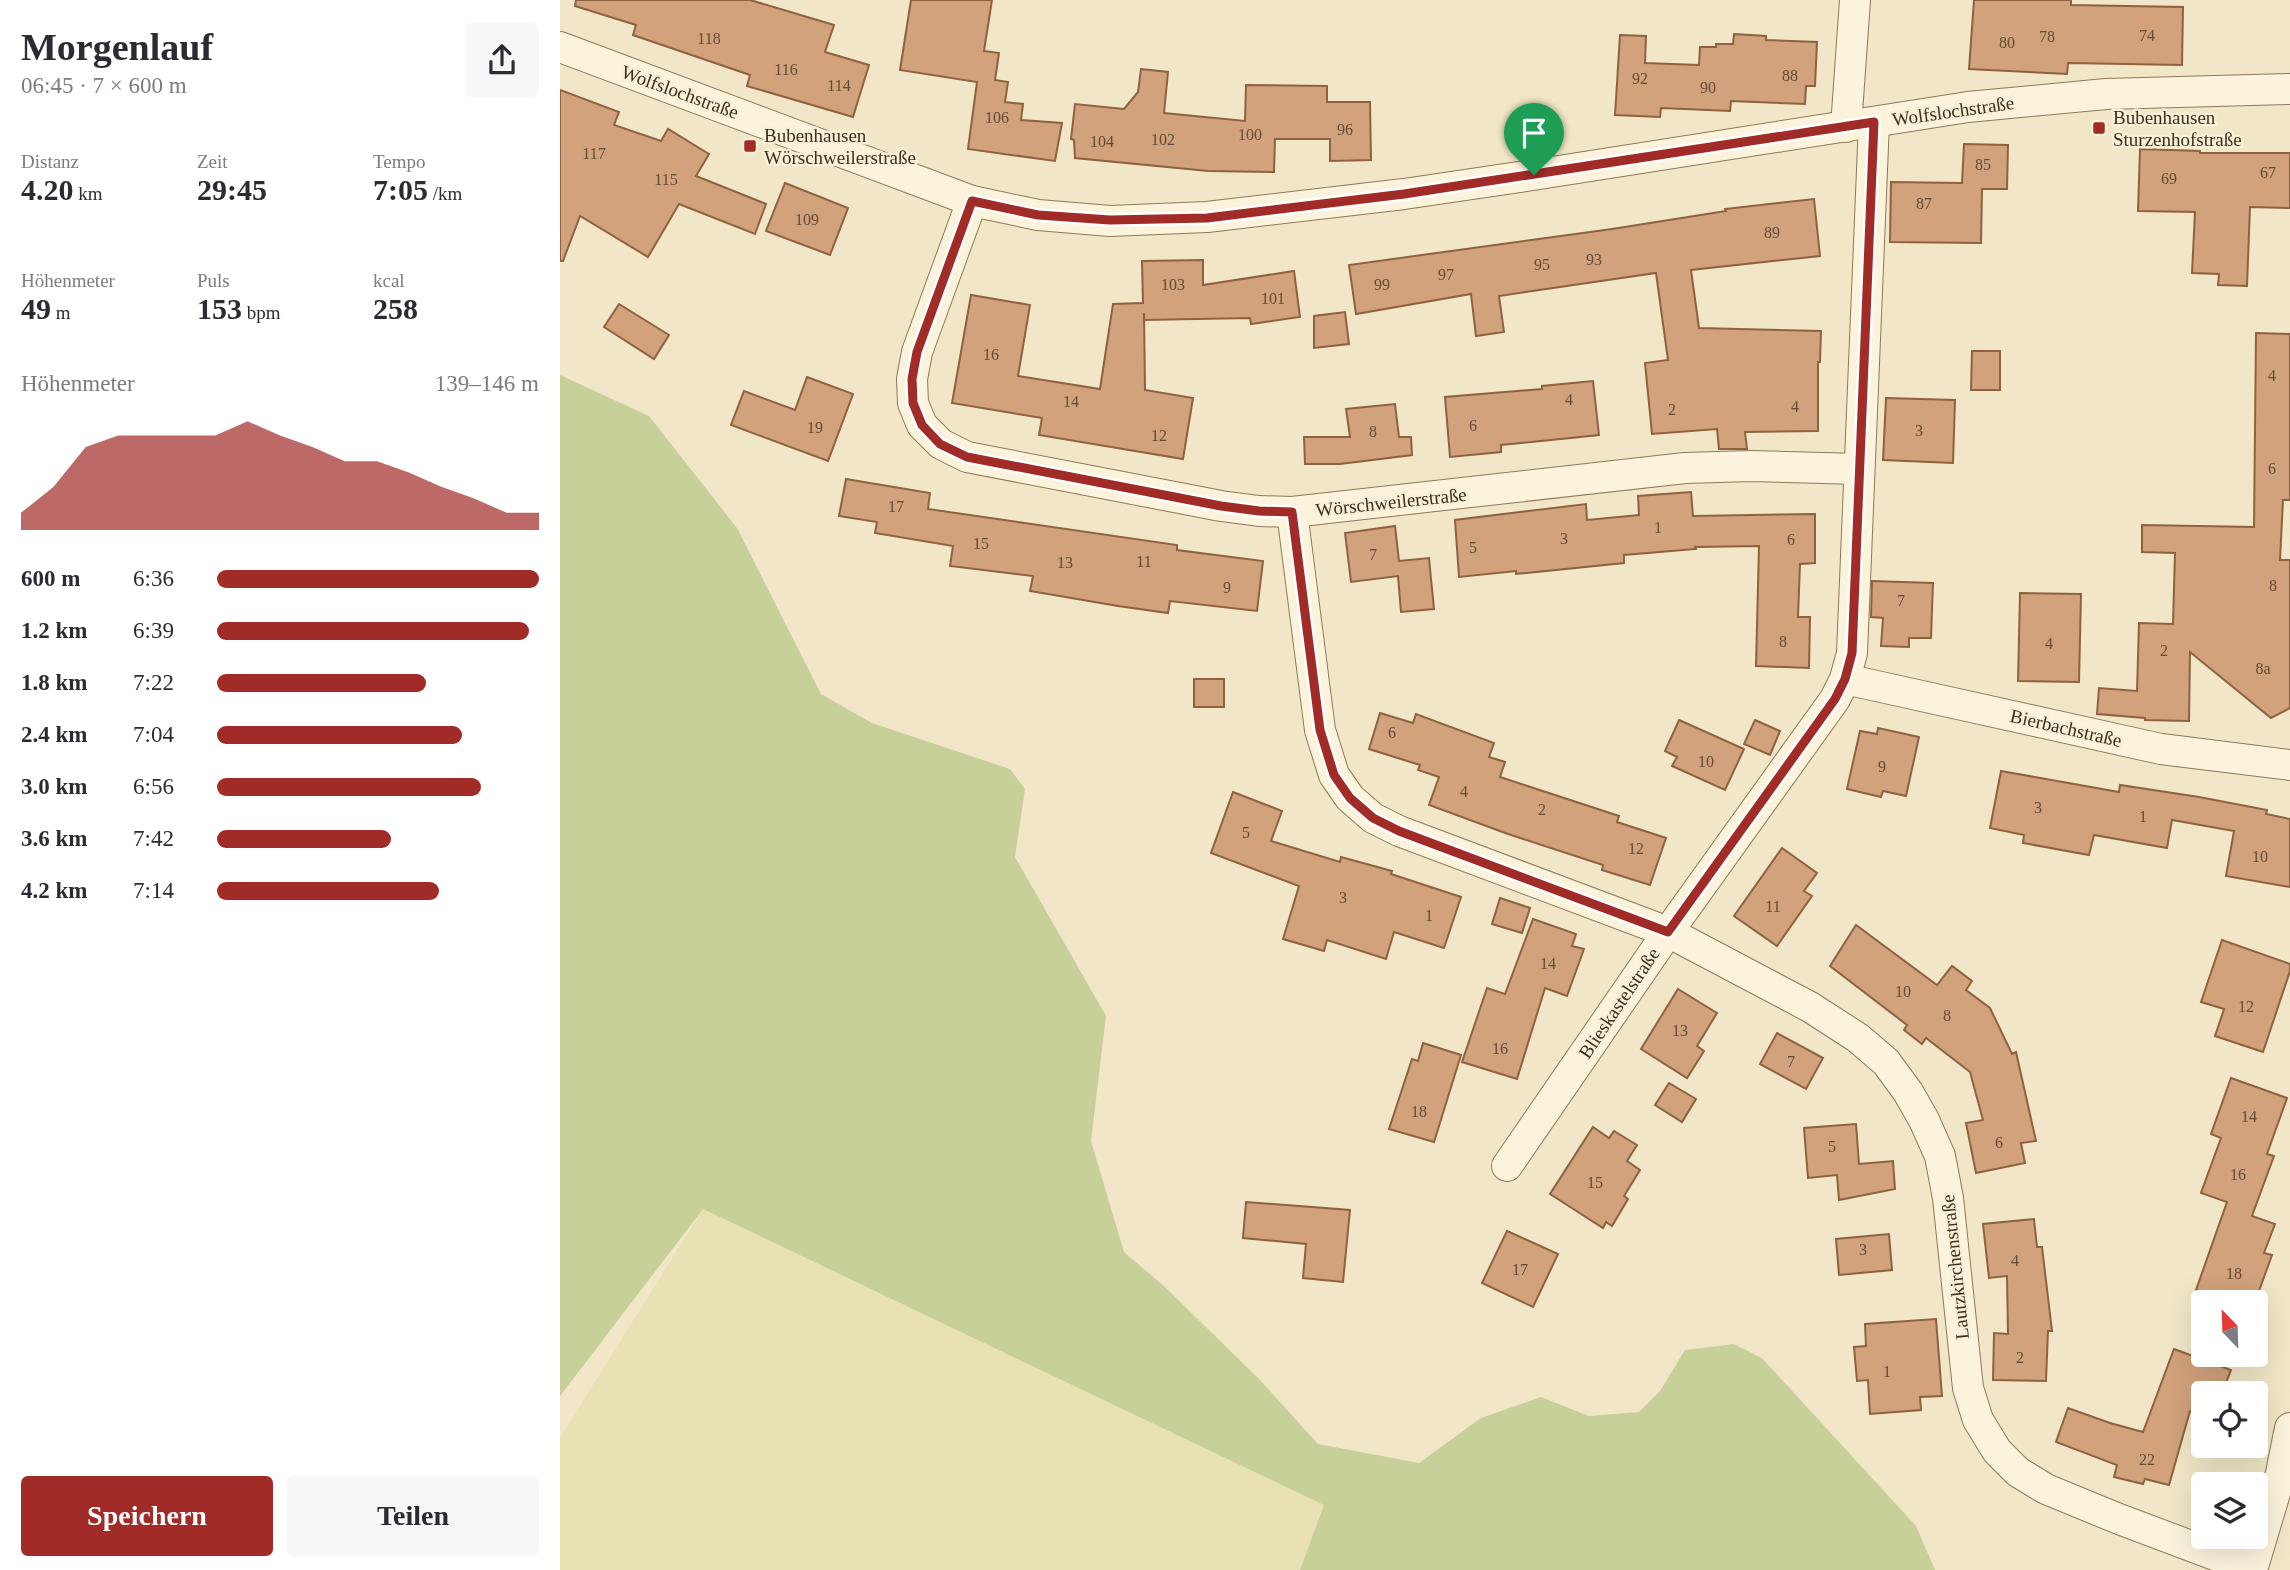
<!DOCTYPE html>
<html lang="de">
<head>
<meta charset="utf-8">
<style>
  :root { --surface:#fff; --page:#f7f7f7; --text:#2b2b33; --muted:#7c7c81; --accent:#a12b27 }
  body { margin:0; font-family:"Times New Roman",serif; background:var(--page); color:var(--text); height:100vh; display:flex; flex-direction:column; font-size:26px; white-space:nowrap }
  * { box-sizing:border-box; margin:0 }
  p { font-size:23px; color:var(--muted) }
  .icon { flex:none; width:38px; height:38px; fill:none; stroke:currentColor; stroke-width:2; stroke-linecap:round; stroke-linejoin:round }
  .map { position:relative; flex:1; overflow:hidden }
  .drawer { display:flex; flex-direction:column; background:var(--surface); width:560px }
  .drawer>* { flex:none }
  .needle { width:46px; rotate:337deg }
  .buttons { position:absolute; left:1631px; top:1290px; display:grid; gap:14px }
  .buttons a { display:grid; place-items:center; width:77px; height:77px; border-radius:7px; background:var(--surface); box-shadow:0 7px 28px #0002; font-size:35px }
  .pin { position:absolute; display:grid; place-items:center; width:60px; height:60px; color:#fff; margin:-72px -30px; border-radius:50% 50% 50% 0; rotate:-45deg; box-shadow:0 0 7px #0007 }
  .pin .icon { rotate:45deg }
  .round { display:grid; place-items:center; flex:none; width:74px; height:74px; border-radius:7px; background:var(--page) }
  .overview { display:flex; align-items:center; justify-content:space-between; height:119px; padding:0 21px }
  h1 { font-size:38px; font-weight:800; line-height:52px }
  .figures { display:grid; grid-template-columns:repeat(3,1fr); gap:10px; height:119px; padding:7px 21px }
  .figures div { display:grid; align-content:center }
  .figures b { font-size:30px; font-weight:800 }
  .figures small { font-size:19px; font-weight:400 }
  .figures p { font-size:19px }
  .chart { height:196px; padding:14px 21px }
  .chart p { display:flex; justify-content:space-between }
  .chart svg { width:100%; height:126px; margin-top:7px; fill:var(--accent); opacity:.7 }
  .action { display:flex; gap:14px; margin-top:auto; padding:14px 21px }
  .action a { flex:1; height:80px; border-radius:7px; background:var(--accent); color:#fff; font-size:28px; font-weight:800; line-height:80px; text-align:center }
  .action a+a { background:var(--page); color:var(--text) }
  ul { padding:0 21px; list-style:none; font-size:23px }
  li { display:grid; grid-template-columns:112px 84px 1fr; align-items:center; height:52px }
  li i { height:18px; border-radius:9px; background:var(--accent) }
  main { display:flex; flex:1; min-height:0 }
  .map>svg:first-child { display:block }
  .farmland { fill:#e7e1b4 }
  .green { fill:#c8d09a }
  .building { fill:#d1a27b; stroke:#8f623f; stroke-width:2 }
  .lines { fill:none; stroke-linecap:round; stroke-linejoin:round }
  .street-casing { stroke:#8e785b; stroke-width:32 }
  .street { stroke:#fbf3db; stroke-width:30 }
  .route-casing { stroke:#fff; stroke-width:14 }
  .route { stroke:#a12b27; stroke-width:9 }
  .poi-dot { fill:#a12b27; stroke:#f8f0d7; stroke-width:2.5 }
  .labels { text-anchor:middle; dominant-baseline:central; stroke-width:5; stroke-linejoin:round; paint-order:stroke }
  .number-label { font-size:16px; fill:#634c36 }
  .street-label { font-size:19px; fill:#3e2f1f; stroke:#f8f0d7 }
  .poi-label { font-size:19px; fill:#3e2f1f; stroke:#f8f0d7; text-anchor:start }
</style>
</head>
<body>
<main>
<section class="drawer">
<div class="overview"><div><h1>Morgenlauf</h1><p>06:45 · 7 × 600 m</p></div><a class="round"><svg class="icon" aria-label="share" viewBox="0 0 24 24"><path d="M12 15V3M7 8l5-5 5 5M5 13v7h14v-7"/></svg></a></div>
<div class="figures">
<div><p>Distanz</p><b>4.20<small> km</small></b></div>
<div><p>Zeit</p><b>29:45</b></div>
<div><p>Tempo</p><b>7:05<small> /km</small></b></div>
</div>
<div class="figures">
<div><p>Höhenmeter</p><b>49<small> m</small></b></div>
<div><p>Puls</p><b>153<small> bpm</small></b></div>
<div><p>kcal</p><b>258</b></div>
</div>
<div class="chart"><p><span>Höhenmeter</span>139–146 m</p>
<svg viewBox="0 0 160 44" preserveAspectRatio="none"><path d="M0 44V38L10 29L20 15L30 11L40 11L50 11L60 11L70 6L80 11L90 15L100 20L110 20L120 24L130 29L140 33L150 38L160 38V44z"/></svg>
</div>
<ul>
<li><b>600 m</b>6:36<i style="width:100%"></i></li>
<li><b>1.2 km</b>6:39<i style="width:97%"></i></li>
<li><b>1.8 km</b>7:22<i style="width:65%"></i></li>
<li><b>2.4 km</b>7:04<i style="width:76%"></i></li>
<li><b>3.0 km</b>6:56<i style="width:82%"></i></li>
<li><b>3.6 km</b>7:42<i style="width:54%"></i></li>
<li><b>4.2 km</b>7:14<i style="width:69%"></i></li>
</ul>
<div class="action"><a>Speichern</a><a>Teilen</a></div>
</section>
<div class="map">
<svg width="1730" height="1570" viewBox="0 0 1730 1570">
  <rect width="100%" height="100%" fill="#f1e6c7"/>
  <path class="farmland" d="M 143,1209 L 765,1505 L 740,1570 L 0,1570 L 0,1438 Z"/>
  <path class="green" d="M 0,375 L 89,416 L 177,528 L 261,694 L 312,723 L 450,769 L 465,789 L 455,857 L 546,1016 L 531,1141 L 564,1252 L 605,1287 L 700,1380 L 758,1444 L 859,1463 L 921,1418 L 981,1397 L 1029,1416 L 1079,1412 L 1100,1391 L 1125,1350 L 1174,1344 L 1202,1358 L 1356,1526 L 1375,1570 L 740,1570 L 764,1505 L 143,1209 L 0,1396 Z"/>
  <g class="building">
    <path d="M 16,0 L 190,0 L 274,25 L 265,52 L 309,65 L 293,117 L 187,86 L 190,75 L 73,35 L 76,25 L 15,6 Z"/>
    <path d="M 351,0 L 432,0 L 424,51 L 439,53 L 435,80 L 448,82 L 445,102 L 463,104 L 461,120 L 502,123 L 495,161 L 408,149 L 417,82 L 340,70 Z"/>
    <path d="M 1414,0 L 1511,0 L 1511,5 L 1623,7 L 1622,65 L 1508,63 L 1507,74 L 1409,69 Z"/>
    <path d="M 1174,34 L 1206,36 L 1206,40 L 1257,42 L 1255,86 L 1246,86 L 1245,104 L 1171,101 L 1170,111 L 1101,108 L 1100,117 L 1055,115 L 1060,35 L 1086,36 L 1085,63 L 1139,65 L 1140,47 L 1156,47 L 1156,44 L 1173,44 Z"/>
    <path d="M 581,69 L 608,72 L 604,113 L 685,121 L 686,85 L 767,86 L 767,102 L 810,102 L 811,160 L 770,161 L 770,139 L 715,139 L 714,172 L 648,171 L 515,158 L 514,140 L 511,139 L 515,104 L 564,109 L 578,92 Z"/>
    <path d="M 0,90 L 59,112 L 54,125 L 101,141 L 108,129 L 149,154 L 136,176 L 206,204 L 195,234 L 119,204 L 88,257 L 20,216 L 3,261 L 0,261 Z"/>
    <path d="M 1404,144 L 1448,145 L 1447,189 L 1422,189 L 1421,243 L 1330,242 L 1331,182 L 1402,183 Z"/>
    <path d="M 1580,149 L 1640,151 L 1640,153 L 1730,153 L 1730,208 L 1690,207 L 1687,286 L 1658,285 L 1659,274 L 1632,273 L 1635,212 L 1578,211 Z"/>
    <path d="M 225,183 L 288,208 L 270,255 L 206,231 Z"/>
    <path d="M 1254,199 L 1260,256 L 1131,270 L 1139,328 L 1261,331 L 1260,362 L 1258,362 L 1258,431 L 1185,432 L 1187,449 L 1159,449 L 1157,429 L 1092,434 L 1085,363 L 1108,360 L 1096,273 L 939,296 L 944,332 L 916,336 L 911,294 L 796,314 L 789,265 L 1052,229 L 1166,211 L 1165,209 Z"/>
    <path d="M 643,260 L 643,285 L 734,271 L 740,317 L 691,324 L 690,318 L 584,320 L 584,313 L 585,390 L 633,398 L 623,459 L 479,435 L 482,418 L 392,403 L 411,295 L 470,305 L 458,376 L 540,389 L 553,304 L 583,303 L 582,261 Z"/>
    <path d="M 59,304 L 109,335 L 94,359 L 44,327 Z"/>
    <path d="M 785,312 L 789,344 L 754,348 L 754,316 Z"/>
    <path d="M 1696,333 L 1730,334 L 1730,500 L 1723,500 L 1720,560 L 1730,560 L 1730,708 L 1711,718 L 1630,652 L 1629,721 L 1585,720 L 1585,718 L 1537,714 L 1539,688 L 1577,691 L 1579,623 L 1613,624 L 1615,553 L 1582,552 L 1582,525 L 1694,527 Z"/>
    <path d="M 1412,351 L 1440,351 L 1440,390 L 1411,390 Z"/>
    <path d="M 247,377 L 293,394 L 268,461 L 171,425 L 184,391 L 235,410 Z"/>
    <path d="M 1033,381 L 1039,435 L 941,445 L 941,452 L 890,457 L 885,397 L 982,389 L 982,386 Z"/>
    <path d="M 1326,398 L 1395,400 L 1393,463 L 1323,460 Z"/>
    <path d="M 835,404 L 839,437 L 851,437 L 852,455 L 780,464 L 745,464 L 744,437 L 790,437 L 786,409 Z"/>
    <path d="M 286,479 L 370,493 L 368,509 L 617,545 L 617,550 L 703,561 L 697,611 L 610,601 L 608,613 L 558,606 L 470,591 L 473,576 L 390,566 L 393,546 L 315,533 L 317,522 L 279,516 Z"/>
    <path d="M 1131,492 L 1133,516 L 1255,514 L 1255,563 L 1240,564 L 1238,617 L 1250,617 L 1249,668 L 1196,666 L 1199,546 L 1135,547 L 1136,549 L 1064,555 L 1064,563 L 956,574 L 956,571 L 899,577 L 895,520 L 1026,504 L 1027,520 L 1079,515 L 1078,496 Z"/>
    <path d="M 835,526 L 839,561 L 869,558 L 874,609 L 841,612 L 838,576 L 791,582 L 785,533 Z"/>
    <path d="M 1312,581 L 1373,583 L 1371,638 L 1349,638 L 1349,647 L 1321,646 L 1323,618 L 1311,617 Z"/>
    <path d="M 1460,593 L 1521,594 L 1519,682 L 1458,681 Z"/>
    <rect x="634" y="679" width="30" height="28"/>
    <path d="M 820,713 L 853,723 L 856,714 L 934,743 L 929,757 L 945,762 L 940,777 L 1059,816 L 1057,822 L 1106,838 L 1090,885 L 1042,870 L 1043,865 L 948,834 L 869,805 L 879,777 L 858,770 L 860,765 L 809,749 Z"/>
    <path d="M 1119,720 L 1184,749 L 1165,790 L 1112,766 L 1117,757 L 1105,751 Z"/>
    <path d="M 1195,720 L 1220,731 L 1210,755 L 1184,744 Z"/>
    <path d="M 1318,728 L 1359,737 L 1346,796 L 1323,791 L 1321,797 L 1287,789 L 1300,731 L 1317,734 Z"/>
    <path d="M 1441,771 L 1559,792 L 1560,785 L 1639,797 L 1707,810 L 1706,814 L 1730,819 L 1730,887 L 1666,876 L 1674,831 L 1612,820 L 1607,848 L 1534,835 L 1529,855 L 1463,843 L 1464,835 L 1430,828 Z"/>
    <path d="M 673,792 L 722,811 L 711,841 L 780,862 L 781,857 L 832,871 L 831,874 L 901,897 L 884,948 L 834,932 L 826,959 L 767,940 L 764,951 L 723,939 L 739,886 L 651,853 Z"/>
    <path d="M 1222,848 L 1257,873 L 1244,891 L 1252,896 L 1217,946 L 1174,916 Z"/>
    <path d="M 940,898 L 970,908 L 962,933 L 932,924 Z"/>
    <path d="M 973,919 L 1016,934 L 1012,946 L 1024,949 L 1007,996 L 985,988 L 957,1079 L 902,1062 L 927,988 L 945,994 Z"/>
    <path d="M 1296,925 L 1377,985 L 1392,966 L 1412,981 L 1406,990 L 1430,1008 L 1452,1054 L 1456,1052 L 1476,1141 L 1461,1143 L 1465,1163 L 1416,1173 L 1406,1123 L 1423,1120 L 1410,1072 L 1366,1038 L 1362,1044 L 1344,1030 L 1347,1025 L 1270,966 Z"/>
    <path d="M 1662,940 L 1730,964 L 1730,971 L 1703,1052 L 1655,1036 L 1664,1009 L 1641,1002 Z"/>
    <path d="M 1118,989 L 1157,1013 L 1137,1046 L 1144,1051 L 1127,1078 L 1081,1049 Z"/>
    <path d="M 1217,1033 L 1263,1058 L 1246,1089 L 1200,1064 Z"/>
    <path d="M 863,1043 L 901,1055 L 874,1142 L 829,1129 L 852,1059 L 858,1061 Z"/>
    <path d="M 1671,1078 L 1727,1098 L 1707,1154 L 1714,1156 L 1692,1216 L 1715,1224 L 1704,1253 L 1712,1255 L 1695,1302 L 1669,1302 L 1636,1290 L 1667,1202 L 1641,1193 L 1661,1138 L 1651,1134 Z"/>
    <path d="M 1109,1083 L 1136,1099 L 1122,1122 L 1095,1105 Z"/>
    <path d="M 1296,1124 L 1299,1164 L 1333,1161 L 1335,1189 L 1279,1200 L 1277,1175 L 1248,1178 L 1244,1128 Z"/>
    <path d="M 1033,1127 L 1049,1138 L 1054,1131 L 1077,1145 L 1067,1161 L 1080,1170 L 1064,1196 L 1068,1199 L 1052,1226 L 1046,1222 L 1043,1228 L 990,1194 Z"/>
    <path d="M 686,1202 L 790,1210 L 783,1282 L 743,1278 L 746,1244 L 683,1238 Z"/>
    <path d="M 1474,1219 L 1477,1247 L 1482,1247 L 1492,1331 L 1488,1331 L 1486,1381 L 1433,1380 L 1434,1333 L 1448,1334 L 1447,1276 L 1429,1278 L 1423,1224 Z"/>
    <path d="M 947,1231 L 998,1254 L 973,1307 L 922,1283 Z"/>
    <path d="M 1329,1234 L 1332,1270 L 1279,1275 L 1276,1239 Z"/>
    <path d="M 1376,1319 L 1382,1396 L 1360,1397 L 1361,1410 L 1310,1414 L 1308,1380 L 1297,1381 L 1294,1347 L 1306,1346 L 1305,1324 Z"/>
    <path d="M 1614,1349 L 1671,1370 L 1662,1393 L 1643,1393 L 1643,1416 L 1630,1411 L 1609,1485 L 1585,1479 L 1583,1484 L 1554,1477 L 1557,1465 L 1496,1442 L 1508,1408 L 1550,1423 L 1583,1432 Z"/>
  </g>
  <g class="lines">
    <defs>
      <g id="street">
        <path d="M 0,47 L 412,201 L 478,215 L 550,221 L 647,217 L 844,194 L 973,175 L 1408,107 L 1546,94 L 1730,89"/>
        <path d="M 1286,127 L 1295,0"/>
        <path d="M 412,201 L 357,352 L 352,379 L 353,403 L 362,425 L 381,444 L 407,457 L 661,506 L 699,511 L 732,512 L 1125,468 L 1191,466 L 1299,469"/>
        <path d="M 732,512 L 760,730 L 774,775 L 790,798 L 813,818 L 839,831 L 1108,932 L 1250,1007 L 1298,1038 L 1326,1062 L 1348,1092 L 1364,1120 L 1380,1156 L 1388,1198 L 1408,1388 L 1418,1420 L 1437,1451 L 1458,1472 L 1486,1489 L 1559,1519 L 1692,1569"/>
        <path d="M 1285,679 L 1601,749 L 1730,765"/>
        <path d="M 947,1166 L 1108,932 L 1275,699 L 1285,679 L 1292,653 L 1314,122"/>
        <path d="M 1692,1570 L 1721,1473 L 1730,1428"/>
      </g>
    </defs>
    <use href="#street" class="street-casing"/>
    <use href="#street" class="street"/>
  </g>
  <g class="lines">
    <defs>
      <path id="route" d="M 1314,122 L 1292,653 L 1285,679 L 1275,699 L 1108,932 L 839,831 L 813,818 L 790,798 L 774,775 L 760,730 L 732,512 L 699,511 L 661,506 L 407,457 L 380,444 L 362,425 L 353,403 L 352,379 L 357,352 L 412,201 L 478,215 L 550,220 L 647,218 L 844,194 Z"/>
    </defs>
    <use href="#route" class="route-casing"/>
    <use href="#route" class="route"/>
  </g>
  <g class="poi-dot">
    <rect x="1532" y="121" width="14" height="14" rx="3.5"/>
    <rect x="183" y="139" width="14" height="14" rx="3.5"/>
  </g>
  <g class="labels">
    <g class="number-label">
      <text x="1587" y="35">74</text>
      <text x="1487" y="36">78</text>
      <text x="149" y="38">118</text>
      <text x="1447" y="42">80</text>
      <text x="226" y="69">116</text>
      <text x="1230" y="75">88</text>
      <text x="1080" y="78">92</text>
      <text x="279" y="85">114</text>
      <text x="1148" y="87">90</text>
      <text x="437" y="117">106</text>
      <text x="785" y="129">96</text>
      <text x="690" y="134">100</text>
      <text x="603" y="139">102</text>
      <text x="542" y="141">104</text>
      <text x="34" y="153">117</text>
      <text x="1423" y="164">85</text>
      <text x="1708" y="172">67</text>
      <text x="1609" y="178">69</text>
      <text x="106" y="179">115</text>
      <text x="1364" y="203">87</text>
      <text x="247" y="219">109</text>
      <text x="1212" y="232">89</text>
      <text x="1034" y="259">93</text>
      <text x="982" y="264">95</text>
      <text x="886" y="274">97</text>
      <text x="613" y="284">103</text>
      <text x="822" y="284">99</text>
      <text x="713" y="298">101</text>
      <text x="431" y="354">16</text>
      <text x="1712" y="375">4</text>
      <text x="1009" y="399">4</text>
      <text x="511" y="401">14</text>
      <text x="1235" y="406">4</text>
      <text x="1112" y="409">2</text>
      <text x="913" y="425">6</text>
      <text x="255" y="427">19</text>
      <text x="1359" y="430">3</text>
      <text x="813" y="431">8</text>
      <text x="599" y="435">12</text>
      <text x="1712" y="468">6</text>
      <text x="336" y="506">17</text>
      <text x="1098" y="527">1</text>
      <text x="1004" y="538">3</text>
      <text x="1231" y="539">6</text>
      <text x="421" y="543">15</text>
      <text x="913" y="547">5</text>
      <text x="813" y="554">7</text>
      <text x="584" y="561">11</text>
      <text x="505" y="562">13</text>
      <text x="1713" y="585">8</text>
      <text x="667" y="587">9</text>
      <text x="1341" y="600">7</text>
      <text x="1223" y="641">8</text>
      <text x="1489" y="643">4</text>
      <text x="1604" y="650">2</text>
      <text x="1703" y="668">8a</text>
      <text x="832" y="732">6</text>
      <text x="1146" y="761">10</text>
      <text x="1322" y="766">9</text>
      <text x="904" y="791">4</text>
      <text x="1478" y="807">3</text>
      <text x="982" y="809">2</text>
      <text x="1583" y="816">1</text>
      <text x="686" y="832">5</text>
      <text x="1076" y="848">12</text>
      <text x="1700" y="856">10</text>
      <text x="783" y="897">3</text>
      <text x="1213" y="906">11</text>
      <text x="869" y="915">1</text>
      <text x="988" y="963">14</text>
      <text x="1343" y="991">10</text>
      <text x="1686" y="1006">12</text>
      <text x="1387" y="1015">8</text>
      <text x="1120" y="1030">13</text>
      <text x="940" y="1048">16</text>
      <text x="1231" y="1061">7</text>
      <text x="859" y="1111">18</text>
      <text x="1689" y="1116">14</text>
      <text x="1439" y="1142">6</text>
      <text x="1272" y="1146">5</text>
      <text x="1678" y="1174">16</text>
      <text x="1035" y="1182">15</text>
      <text x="1303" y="1249">3</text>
      <text x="1455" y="1260">4</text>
      <text x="960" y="1269">17</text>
      <text x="1674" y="1273">18</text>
      <text x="1460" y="1357">2</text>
      <text x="1327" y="1371">1</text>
      <text x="1587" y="1459">22</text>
    </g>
    <g class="street-label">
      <text transform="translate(120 92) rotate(20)">Wolfslochstraße</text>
      <text transform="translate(1393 111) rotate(-8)">Wolfslochstraße</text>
      <text transform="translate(831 502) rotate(-6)">Wörschweilerstraße</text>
      <text transform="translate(1506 728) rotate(13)">Bierbachstraße</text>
      <text transform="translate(1059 1003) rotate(-56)">Blieskastelstraße</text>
      <text transform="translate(1395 1267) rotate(-96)">Lautzkirchenstraße</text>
    </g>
    <g class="poi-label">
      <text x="1553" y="117">Bubenhausen<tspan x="1553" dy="22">Sturzenhofstraße</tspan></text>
      <text x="204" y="135">Bubenhausen<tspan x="204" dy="22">Wörschweilerstraße</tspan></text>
    </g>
  </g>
</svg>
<div class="buttons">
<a><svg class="needle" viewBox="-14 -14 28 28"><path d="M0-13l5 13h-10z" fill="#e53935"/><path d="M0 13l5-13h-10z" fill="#7c7c81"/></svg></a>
<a><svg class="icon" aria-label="locate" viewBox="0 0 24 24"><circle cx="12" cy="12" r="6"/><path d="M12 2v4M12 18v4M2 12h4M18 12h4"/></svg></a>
<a><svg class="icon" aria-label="layers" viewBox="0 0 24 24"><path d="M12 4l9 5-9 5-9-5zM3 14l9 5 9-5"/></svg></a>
</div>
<div class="pin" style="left:974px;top:175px;background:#1e9e55"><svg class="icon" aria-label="arrive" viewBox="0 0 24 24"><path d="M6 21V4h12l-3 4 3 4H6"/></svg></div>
</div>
</main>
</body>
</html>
